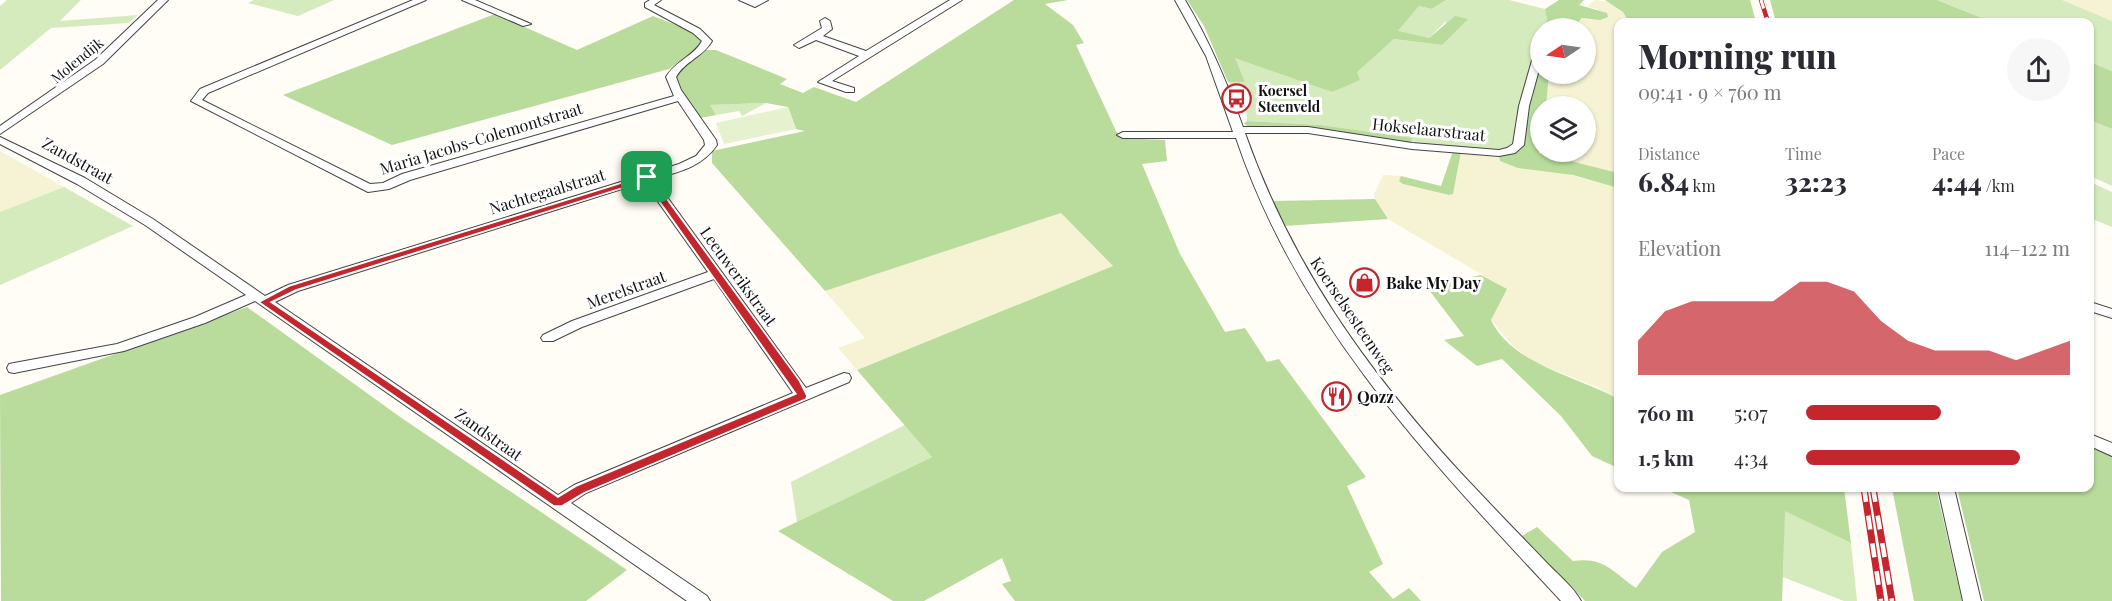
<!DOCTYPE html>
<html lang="en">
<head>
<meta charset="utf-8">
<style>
  :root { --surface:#fff; --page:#f7f7f7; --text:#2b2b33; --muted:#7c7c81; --accent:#c4262e }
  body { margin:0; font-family:"Playfair Display",serif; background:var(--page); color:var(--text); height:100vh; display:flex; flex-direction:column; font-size:22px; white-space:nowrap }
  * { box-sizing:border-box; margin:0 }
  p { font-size:20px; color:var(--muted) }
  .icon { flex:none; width:33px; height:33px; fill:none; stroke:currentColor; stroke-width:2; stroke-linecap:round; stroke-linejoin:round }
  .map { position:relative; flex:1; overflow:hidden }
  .details { position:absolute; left:1614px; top:18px; width:480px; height:474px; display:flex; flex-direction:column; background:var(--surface); border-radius:12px; box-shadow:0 2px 4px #0004 }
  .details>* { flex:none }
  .needle { width:39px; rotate:257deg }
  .controls { position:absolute; left:1530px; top:18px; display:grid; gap:12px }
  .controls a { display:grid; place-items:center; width:66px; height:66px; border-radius:50%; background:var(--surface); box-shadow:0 2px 4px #0004; font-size:30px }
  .pin { position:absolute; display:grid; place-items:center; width:51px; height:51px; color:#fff; margin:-26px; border-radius:12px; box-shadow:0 3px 9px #0006 }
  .round { display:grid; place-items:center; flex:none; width:63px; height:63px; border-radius:32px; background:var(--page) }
  .summary { display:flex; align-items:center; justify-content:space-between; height:102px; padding:0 24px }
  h1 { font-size:33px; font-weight:800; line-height:45px }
  .stats { display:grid; grid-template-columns:repeat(3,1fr); gap:9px; height:102px; padding:6px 24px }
  .stats div { display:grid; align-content:center }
  .stats b { font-size:26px; font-weight:800 }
  .stats small { font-size:16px; font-weight:400 }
  .stats p { font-size:16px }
  .chart { height:168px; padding:12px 24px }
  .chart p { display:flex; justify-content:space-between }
  .chart svg { width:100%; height:108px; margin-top:6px; fill:var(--accent); opacity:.7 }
  ul { padding:0 24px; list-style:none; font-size:20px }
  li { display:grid; grid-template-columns:96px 72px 1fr; align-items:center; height:45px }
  li i { height:15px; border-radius:8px; background:var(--accent) }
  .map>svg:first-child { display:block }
  .farmland { fill:#f6f3d4 }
  .green { fill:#d5ebbd }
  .forest { fill:#b9dc9c }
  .pitch { fill:#e6f2cf }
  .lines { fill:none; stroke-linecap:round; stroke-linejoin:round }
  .minor-casing { stroke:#444; stroke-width:2 }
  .minor { fill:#fff; fill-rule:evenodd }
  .rail-far1-casing { stroke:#c4262e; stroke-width:4.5 }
  .rail-casing { stroke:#c4262e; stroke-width:7 }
  .rail-far1 { stroke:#fff; stroke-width:3; stroke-dasharray:9; stroke-linecap:butt }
  .rail { stroke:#fff; stroke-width:4.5; stroke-dasharray:14; stroke-linecap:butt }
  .route { fill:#c4262e; stroke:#fff; stroke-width:1.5; fill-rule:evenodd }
  .labels { text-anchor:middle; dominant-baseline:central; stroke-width:6; stroke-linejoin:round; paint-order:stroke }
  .far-street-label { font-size:14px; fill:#111; stroke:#fff }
  .far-poi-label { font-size:14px; font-weight:bold; fill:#111; stroke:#fff; text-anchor:start }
  .street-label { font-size:16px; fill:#111; stroke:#fff }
  .poi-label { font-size:16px; font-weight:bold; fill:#111; stroke:#fff; text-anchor:start }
</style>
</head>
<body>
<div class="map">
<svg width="2112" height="601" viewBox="0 0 2112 601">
  <rect width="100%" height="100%" fill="#fffdf5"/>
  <g class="farmland">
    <path d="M 1595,0 L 1609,2 L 1623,12 L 1629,22 L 1618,22 L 1618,173 L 1539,153 L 1540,141 L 1540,152 L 1586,152 L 1586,106 L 1546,106 L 1549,74 L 1586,74 L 1586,28 L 1573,28 L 1582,18 L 1591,20 L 1598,9 L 1587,7 Z"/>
    <path d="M 2062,0 L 2112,0 L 2112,21 L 2111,21 Z"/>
    <path d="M 0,151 L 64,187 L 0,212 Z"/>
    <path d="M 1461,152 L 1499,155 L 1618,188 L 1618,399 L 1597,387 L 1536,363 L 1515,348 L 1491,320 L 1506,289 L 1388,219 L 1375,199 L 1374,194 L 1383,175 L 1401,176 L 1400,181 L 1403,184 L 1448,195 L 1453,194 Z"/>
    <path d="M 1061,213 L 1113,266 L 857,370 L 838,348 L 865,338 L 825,291 Z"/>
  </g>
  <g class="green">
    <path d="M 7,0 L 81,0 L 60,21 L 138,15 L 128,23 L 51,28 L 0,70 L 0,6 Z"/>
    <path d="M 254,0 L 334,0 L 298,16 L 248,3 Z"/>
    <path d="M 1446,0 L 1509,0 L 1545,9 L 1547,21 L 1545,28 L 1540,28 L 1540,41 L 1532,64 L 1514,143 L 1507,148 L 1497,150 L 1410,143 L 1413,138 L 1321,125 L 1247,121 C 1248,104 1240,92 1228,82 L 1245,82 L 1234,57 L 1360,80 L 1356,72 L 1394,39 L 1442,45 L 1446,21 L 1429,38 L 1397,32 L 1419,6 L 1432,9 Z"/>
    <path d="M 1937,0 L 2062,0 L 2112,21 L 2112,71 L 2090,62 L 2090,22 L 1992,22 Z"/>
    <path d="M 766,103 L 742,116 L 739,111 L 716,115 L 710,105 Z"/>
    <path d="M 2090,120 L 2112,129 L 2112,186 L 2090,176 Z"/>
    <path d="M 2090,182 L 2112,192 L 2112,227 L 2090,218 Z"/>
    <path d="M 64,187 L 133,226 L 0,285 L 0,212 Z"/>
    <path d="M 905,425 L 932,457 L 797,522 L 791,482 Z"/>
    <path d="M 1784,510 L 1851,543 L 1857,601 L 1844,601 L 1783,577 Z"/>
  </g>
  <g class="forest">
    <path d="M 1014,0 L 1068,0 L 1045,4 L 1073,25 L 1084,43 L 1076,45 L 1116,131 L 1122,138 L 1165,140 L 1167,161 L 1142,164 L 1180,254 L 1225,332 L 1245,328 L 1267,362 L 1279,359 L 1366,477 L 1347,486 L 1383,564 L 1369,572 L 1393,599 L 1409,588 L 1421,601 L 1015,601 L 1002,584 L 1011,581 L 1002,558 L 924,601 L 893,601 L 778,531 L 932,457 L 857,370 L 1113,266 L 1061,213 L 825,291 L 712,163 L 712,151 L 805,131 L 796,129 L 788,107 L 766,103 L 710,105 L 716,115 L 700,118 L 676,84 L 676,73 L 705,50 L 716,50 L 787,79 L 780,84 L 803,93 L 814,87 L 856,102 Z"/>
    <path d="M 1187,0 L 1446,0 L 1432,9 L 1419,6 L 1398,31 L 1429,38 L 1455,16 L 1468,19 L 1442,45 L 1394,39 L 1357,72 L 1360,80 L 1332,92 L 1235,58 L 1245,82 L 1228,82 L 1204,26 Z"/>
    <path d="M 1559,0 L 1584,0 L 1579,5 L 1607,13 L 1608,17 L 1600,20 L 1582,18 L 1573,28 L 1545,28 L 1547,21 L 1545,9 Z"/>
    <path d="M 1605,0 L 1750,0 L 1756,22 L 1629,22 L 1623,12 Z"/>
    <path d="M 1770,0 L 1937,0 L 1992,22 L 1776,22 Z"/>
    <path d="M 495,14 L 577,50 L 653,16 L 697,33 L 703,41 L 702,45 L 669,69 L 392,145 L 283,95 Z"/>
    <path d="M 2090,62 L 2112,71 L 2112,129 L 2090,120 Z"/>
    <path d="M 1540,65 L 1540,74 L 1549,74 L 1546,106 L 1540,106 L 1539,153 L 1618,173 L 1618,188 L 1573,175 L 1518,168 L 1500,161 L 1499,155 L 1516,153 L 1523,146 L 1529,106 Z"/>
    <path d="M 1247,121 L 1321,125 L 1413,138 L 1410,143 L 1292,126 L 1248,127 L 1244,123 Z"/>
    <path d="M 1453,151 L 1461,152 L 1453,194 L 1449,195 L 1403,184 L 1399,181 L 1401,176 L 1441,186 Z"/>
    <path d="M 1375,199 L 1388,219 L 1284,226 L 1273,201 Z"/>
    <path d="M 1481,275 L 1507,289 L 1491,320 C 1511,364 1579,377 1618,399 L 1618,468 L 1592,456 L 1561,416 L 1502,359 L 1477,366 L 1444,340 L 1464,336 L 1426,286 Z"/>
    <path d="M 247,307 L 403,419 L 627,570 L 586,601 L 1,601 L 0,395 Z"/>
    <path d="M 2090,445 L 2112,454 L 2112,601 L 1984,601 L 1957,488 L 2090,488 Z"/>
    <path d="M 1662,488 L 1844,488 L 1851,543 L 1785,511 L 1782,601 L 1585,601 L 1522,536 L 1537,527 L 1573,561 C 1605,557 1611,571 1636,588 L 1662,552 L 1695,532 L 1689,500 Z"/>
    <path d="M 1892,488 L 1936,488 L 1962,601 L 1914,601 Z"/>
  </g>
  <path class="pitch" d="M 788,107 L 796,129 L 724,144 L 716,123 Z"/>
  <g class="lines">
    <defs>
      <g id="minor">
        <path d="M 158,0 L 168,0 L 103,64 L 0,134 L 0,126 L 95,60 Z"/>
        <path d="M 413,0 L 426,0 L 208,93 L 202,100 L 370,184 L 383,183 L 402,174 L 674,96 L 666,77 C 675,61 693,57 702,41 L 693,33 L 645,7 L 645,3 L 650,0 L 661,0 L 654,5 L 700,29 L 712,41 C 703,57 685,61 676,77 L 681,90 L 716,140 L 717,145 C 702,167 679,172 654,179 L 806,388 L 844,373 L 849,374 L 851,378 L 849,382 L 586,493 L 571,503 L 707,596 L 710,601 L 687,601 L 255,301 L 205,323 L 124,351 L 14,373 L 9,372 L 7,368 L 9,364 L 14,363 L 117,344 L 195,317 L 246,295 L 145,225 L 77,184 L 0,144 L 0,137 L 85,178 L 153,219 L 265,296 L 288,285 L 679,164 L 696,156 L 705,145 L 704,140 L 678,101 L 410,180 L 389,189 L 368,192 L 191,101 L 200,89 ZM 644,182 L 708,272 L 572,321 L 543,335 L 541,338 L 543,341 L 553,341 L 582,327 L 714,279 L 793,393 L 574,485 L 558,495 L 275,302 L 298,291 Z"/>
        <path d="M 462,0 L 475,0 L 531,24 L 523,26 Z"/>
        <path d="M 739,0 L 768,0 L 755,7 Z"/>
        <path d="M 950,0 L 962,0 L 832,81 L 854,88 L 854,92 L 846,92 L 818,82 L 859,56 L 816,40 L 799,48 L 794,45 L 822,28 L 820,21 L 825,18 L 830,21 L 832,29 L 823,36 L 866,51 Z"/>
        <path d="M 1175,0 L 1185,0 C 1209,40 1227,82 1243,127 L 1308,127 L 1412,143 L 1499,150 L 1507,148 L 1513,144 L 1519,106 L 1535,50 L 1540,47 L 1540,66 L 1529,106 L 1524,145 L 1515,153 L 1499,156 L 1412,149 L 1308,133 L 1245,133 C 1292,266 1366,369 1460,472 C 1488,502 1516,531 1545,561 C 1556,573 1573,586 1581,601 L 1561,601 C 1430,460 1299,325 1236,138 L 1123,138 L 1117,135 L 1123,132 L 1233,132 L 1206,56 Z"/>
        <path d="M 2090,302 L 2112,309 L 2112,318 L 2090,311 Z"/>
        <path d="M 2090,434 L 2112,443 L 2112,456 L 2090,446 Z"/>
        <path d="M 1938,488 L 1954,488 L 1981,601 L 1963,601 Z"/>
      </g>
    </defs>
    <use href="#minor" class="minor-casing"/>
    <use href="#minor" class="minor"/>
    <defs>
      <path id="rail-far1" d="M 1761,0 L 1768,22"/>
      <g id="rail">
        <path d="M 1864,488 L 1881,601"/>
        <path d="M 1873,488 L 1892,601"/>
      </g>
    </defs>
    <use href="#rail-far1" class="rail-far1-casing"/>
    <use href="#rail" class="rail-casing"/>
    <use href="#rail-far1" class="rail-far1"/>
    <use href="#rail" class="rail"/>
  </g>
  <path class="route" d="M 647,175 L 650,176 L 799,380 L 807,396 L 806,399 L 584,493 L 562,506 L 554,506 L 259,302 L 289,286 ZM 645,181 L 796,394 L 576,486 L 558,497 L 271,302 L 296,290 Z"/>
  <defs>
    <symbol id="bus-ring" viewBox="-11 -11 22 22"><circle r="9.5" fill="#fff" stroke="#c4262e" stroke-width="1.5"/><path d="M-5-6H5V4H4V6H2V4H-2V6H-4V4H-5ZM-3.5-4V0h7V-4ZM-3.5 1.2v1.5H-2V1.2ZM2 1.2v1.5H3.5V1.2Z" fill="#c4262e"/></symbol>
    <symbol id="shop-ring" viewBox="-11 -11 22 22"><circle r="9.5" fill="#fff" stroke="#c4262e" stroke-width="1.5"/><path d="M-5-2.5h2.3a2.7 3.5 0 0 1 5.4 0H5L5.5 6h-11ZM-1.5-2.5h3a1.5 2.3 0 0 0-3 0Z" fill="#c4262e"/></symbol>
    <symbol id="restaurant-ring" viewBox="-11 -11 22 22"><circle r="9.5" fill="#fff" stroke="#c4262e" stroke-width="1.5"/><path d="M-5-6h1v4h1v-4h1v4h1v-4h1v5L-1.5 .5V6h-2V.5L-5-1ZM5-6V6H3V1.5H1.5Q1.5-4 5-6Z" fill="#c4262e"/></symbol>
  </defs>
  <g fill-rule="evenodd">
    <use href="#bus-ring" x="1220" y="82" width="33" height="33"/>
    <use href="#shop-ring" x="1348" y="266" width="33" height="33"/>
    <use href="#restaurant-ring" x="1320" y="380" width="33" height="33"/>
  </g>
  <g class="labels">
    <g class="far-street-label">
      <text transform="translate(77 60) rotate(-39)">Molendijk</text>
    </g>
    <g class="far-poi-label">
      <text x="1258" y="90">Koersel<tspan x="1258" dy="16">Steenveld</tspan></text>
    </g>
    <g class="street-label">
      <text transform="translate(1429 129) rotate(6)">Hokselaarstraat</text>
      <text transform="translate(481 138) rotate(-17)">Maria Jacobs-Colemontstraat</text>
      <text transform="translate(78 160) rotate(29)">Zandstraat</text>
      <text transform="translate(547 191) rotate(-17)">Nachtegaalstraat</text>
      <text transform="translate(739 276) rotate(54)">Leeuwerikstraat</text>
      <text transform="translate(626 289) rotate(-20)">Merelstraat</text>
      <text transform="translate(1353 315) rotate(56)">Koerselsesteenweg</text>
      <text transform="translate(489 434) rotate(35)">Zandstraat</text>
    </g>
    <g class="poi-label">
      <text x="1386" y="282">Bake My Day</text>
      <text x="1357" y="396">Qozz</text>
    </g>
  </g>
</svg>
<div class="controls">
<a><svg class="needle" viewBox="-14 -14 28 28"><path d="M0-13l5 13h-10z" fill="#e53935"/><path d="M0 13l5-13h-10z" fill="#7c7c81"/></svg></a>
<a><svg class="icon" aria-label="layers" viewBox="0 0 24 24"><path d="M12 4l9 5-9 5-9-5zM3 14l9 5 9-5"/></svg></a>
</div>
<div class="pin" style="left:647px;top:177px;background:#1e9e55"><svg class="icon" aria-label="arrive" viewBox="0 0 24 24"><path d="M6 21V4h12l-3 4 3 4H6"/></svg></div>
<section class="details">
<div class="summary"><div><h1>Morning run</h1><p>09:41 · 9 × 760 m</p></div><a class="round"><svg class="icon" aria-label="share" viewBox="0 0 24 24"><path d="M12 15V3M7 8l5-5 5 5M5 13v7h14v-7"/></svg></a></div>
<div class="stats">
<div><p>Distance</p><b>6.84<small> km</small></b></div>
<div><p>Time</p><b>32:23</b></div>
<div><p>Pace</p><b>4:44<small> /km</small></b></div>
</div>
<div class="chart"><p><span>Elevation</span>114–122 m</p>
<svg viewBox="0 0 160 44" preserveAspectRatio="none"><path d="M0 44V30L10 18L20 14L30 14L40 14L50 14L60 6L70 6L80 10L90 22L100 30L110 34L120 34L130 34L140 38L150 34L160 30V44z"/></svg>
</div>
<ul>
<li><b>760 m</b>5:07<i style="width:51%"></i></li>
<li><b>1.5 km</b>4:34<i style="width:81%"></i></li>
</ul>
</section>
</div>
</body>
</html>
